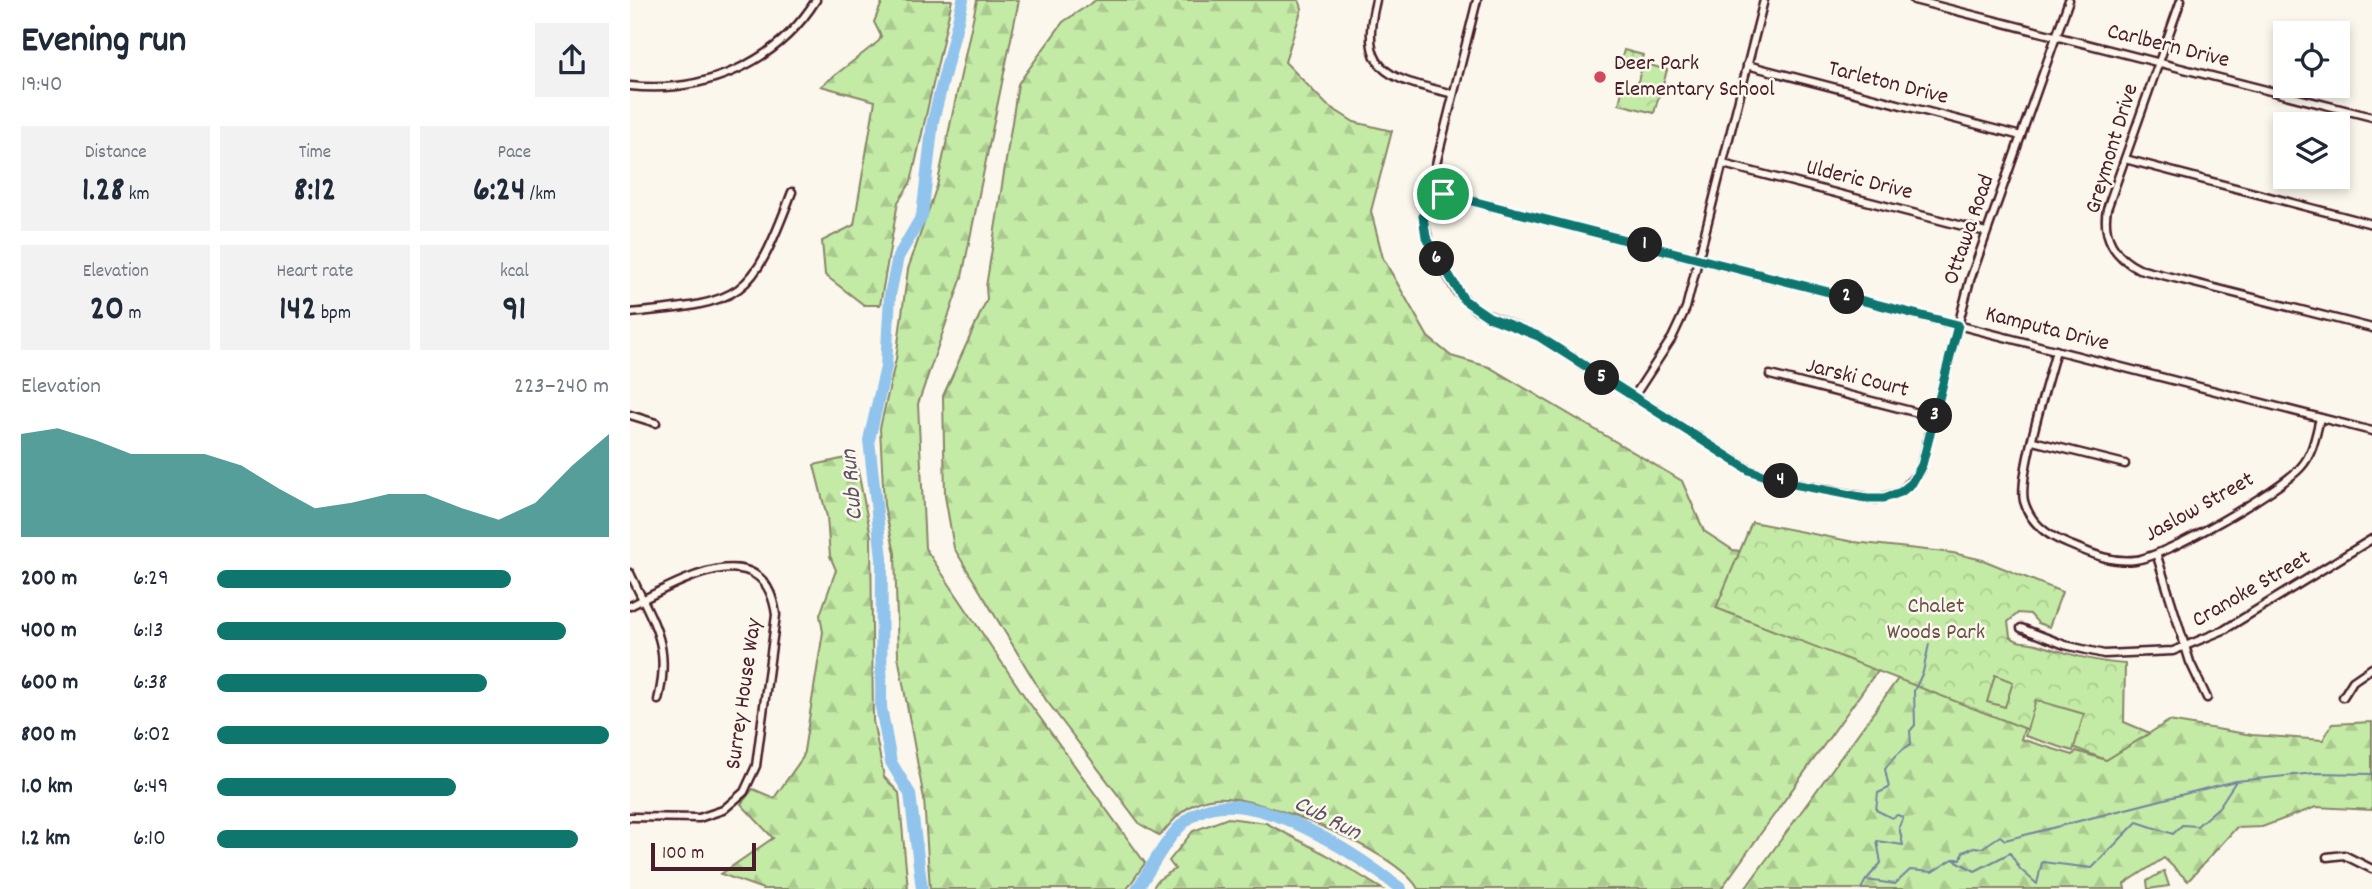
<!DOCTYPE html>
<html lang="en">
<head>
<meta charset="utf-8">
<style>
  :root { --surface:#fff; --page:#f2f2f3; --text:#1f2937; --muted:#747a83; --accent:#0f766e }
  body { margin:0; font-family:Dekko,sans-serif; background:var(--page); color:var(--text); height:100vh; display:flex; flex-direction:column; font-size:26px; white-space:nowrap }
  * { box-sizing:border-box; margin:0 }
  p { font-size:23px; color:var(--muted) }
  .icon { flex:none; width:38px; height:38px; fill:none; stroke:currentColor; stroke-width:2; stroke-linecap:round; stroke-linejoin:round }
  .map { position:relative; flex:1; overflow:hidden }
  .side { display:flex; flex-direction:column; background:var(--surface); width:630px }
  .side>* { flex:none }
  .buttons { position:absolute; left:1643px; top:21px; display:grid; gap:14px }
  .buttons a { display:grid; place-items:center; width:77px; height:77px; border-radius:0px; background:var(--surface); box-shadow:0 4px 10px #0003; font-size:35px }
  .scale { position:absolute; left:21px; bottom:18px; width:105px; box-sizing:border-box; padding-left:7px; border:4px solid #4a1f2b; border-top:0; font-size:19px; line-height:24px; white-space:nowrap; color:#4a1f2b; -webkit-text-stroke:5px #fbf7ec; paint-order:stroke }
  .pin { position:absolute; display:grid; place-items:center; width:60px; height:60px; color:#fff; margin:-30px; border:4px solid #fff; border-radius:50%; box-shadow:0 2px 7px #0007 }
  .km { position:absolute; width:35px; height:35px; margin:-18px; border-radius:50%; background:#222; color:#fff; font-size:19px; line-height:35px; text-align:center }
  .round { display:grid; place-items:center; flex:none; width:74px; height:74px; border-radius:0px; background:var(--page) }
  .headline { display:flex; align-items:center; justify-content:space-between; height:119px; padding:0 21px }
  h1 { font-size:38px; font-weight:700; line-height:52px }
  .metrics { display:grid; grid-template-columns:repeat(3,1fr); gap:10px; height:119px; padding:7px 21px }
  .metrics div { display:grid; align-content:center; border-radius:0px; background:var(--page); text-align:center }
  .metrics b { font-size:35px; font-weight:700 }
  .metrics small { font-size:19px; font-weight:400 }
  .metrics p { font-size:19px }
  .chart { height:196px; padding:14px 21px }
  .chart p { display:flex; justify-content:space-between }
  .chart svg { width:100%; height:126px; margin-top:7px; fill:var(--accent); opacity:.7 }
  ul { padding:0 21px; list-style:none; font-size:23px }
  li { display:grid; grid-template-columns:112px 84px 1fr; align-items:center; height:52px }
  li i { height:18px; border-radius:9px; background:var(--accent) }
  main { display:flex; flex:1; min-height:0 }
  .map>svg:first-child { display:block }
  .forest { fill:url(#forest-firs); stroke:#878568; stroke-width:2 }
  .park { fill:url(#park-crowns); stroke:#878568; stroke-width:2 }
  .pitch { fill:#c4eba6; stroke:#878568; stroke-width:2 }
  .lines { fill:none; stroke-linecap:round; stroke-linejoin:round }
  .stream { stroke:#74829f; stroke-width:2 }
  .river { stroke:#90c4ed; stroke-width:12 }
  .minor-casing { stroke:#4a1f2b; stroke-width:11 }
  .minor { stroke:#fbf7ec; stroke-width:6 }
  .route-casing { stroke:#fff; stroke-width:14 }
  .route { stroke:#0f766e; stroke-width:9 }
  .poi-dot { fill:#d1495b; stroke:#fbf7ec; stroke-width:2.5 }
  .labels { text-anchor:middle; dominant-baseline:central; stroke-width:5; stroke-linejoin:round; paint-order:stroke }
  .street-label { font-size:23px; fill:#4a1f2b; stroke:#fbf7ec }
  .poi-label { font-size:23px; fill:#4a1f2b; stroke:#fbf7ec; text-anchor:start }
  .park-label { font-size:23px; fill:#68524a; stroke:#fbf7ec }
  .water-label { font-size:24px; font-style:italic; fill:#5f5165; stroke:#fbf7ec }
</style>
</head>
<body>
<main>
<section class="side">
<div class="headline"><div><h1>Evening run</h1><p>19:40</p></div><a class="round"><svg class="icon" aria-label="share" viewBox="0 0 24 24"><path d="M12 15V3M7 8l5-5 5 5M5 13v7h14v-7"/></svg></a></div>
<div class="metrics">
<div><p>Distance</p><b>1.28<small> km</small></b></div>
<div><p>Time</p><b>8:12</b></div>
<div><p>Pace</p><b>6:24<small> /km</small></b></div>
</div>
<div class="metrics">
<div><p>Elevation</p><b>20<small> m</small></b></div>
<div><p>Heart rate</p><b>142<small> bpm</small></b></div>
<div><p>kcal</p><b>91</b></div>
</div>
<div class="chart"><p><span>Elevation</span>223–240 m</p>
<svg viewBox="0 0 160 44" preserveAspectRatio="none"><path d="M0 44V8L10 6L20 10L30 15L40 15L50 15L60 19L70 27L80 34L90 32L100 29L110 29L120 34L130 38L140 32L150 19L160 8V44z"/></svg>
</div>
<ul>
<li><b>200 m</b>6:29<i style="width:75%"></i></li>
<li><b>400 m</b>6:13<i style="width:89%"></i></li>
<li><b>600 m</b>6:38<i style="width:69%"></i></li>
<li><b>800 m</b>6:02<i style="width:100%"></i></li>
<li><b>1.0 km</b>6:49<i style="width:61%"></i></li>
<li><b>1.2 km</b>6:10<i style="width:92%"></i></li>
</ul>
</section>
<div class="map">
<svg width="1742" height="889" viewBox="0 0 1742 889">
  <defs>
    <pattern id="forest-firs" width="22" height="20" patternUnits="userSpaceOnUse" patternTransform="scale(1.75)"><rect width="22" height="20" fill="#c4eba6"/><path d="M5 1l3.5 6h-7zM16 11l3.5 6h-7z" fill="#aac98f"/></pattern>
    <pattern id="park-crowns" width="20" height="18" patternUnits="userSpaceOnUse" patternTransform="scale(1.75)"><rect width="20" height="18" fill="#c4eba6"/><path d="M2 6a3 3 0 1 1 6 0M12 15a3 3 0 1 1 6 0" fill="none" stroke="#aac98f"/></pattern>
  </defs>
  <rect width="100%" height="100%" fill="#fbf7ec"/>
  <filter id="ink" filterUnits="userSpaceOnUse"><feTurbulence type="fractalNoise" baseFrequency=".0143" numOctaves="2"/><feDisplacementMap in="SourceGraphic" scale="14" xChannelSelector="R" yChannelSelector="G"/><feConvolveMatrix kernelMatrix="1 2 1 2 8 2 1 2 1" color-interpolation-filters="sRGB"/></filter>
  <g filter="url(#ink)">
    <g class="forest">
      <path d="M 253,0 L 322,0 L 281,182 L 268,202 L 250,305 L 234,305 L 195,275 L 192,241 L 224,225 L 245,101 L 191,86 L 249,41 L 251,36 L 244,22 Z"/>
      <path d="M 347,0 L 389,0 L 332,277 L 288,404 L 295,548 L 395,697 L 515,863 L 497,889 L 300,889 L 294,799 L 268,656 L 265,553 L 254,505 L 250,428 L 266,359 L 278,269 L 307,186 Z"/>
      <path d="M 466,0 L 669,0 L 672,8 L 655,62 L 697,105 L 724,122 L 762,131 L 741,211 L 753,258 L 798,337 L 821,356 L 859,367 L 1052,481 L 1074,531 L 1103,550 L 1132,554 L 1257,662 L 1242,678 L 1091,889 L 788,889 C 768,851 628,794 586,798 C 560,800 545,817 530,836 L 510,824 L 416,700 L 324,548 L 315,496 L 313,396 L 357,299 L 356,287 L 388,84 L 433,22 Z"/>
      <path d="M 225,456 L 241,536 L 243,721 L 254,777 L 269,793 L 278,889 L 133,889 L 91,874 L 143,838 L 111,804 L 123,789 L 144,798 L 173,757 L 193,632 L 190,615 L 206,570 L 200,556 L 197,517 L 184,465 Z"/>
      <path d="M 1270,676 L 1398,717 L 1391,739 L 1443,755 L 1446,751 L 1476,760 L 1539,721 L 1622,735 L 1693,740 L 1702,724 L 1742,722 L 1742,810 L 1686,807 L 1632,827 L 1606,828 L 1558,881 L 1534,858 L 1494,884 L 1495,889 L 1115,889 Z"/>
      <path d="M 598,818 L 636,823 L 699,856 L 752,889 L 522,889 L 528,880 L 545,869 L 539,861 L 563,831 Z"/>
    </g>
    <g class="park">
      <path d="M 994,50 L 1013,55 L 1009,69 L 990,64 Z"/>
      <path d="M 994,82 L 1030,92 L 1024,113 L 989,104 Z"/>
      <path d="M 1122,522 L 1224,542 L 1323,553 L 1353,560 L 1432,592 L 1419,627 L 1408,623 L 1400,614 L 1388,613 L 1378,622 L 1380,636 C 1388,644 1395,641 1406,644 C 1436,653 1463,662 1495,664 L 1494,722 L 1520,733 L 1476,760 L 1086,608 Z"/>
      <path d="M 1534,871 L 1539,886 L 1518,889 L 1517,881 Z"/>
    </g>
    <g class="pitch">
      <path d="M 1013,63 L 1037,70 L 1031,92 L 1007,85 Z"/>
      <path d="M 1365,675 L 1383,682 L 1375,707 L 1357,702 Z"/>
      <path d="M 1406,700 L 1454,714 L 1443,751 L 1395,736 Z"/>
    </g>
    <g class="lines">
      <g class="stream">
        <path d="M 1324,859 L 1331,859 L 1333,852 L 1345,847 L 1352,848 L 1370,836 L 1375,840 L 1605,781"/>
        <path d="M 1236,880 L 1251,863 L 1247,841 L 1273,845 L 1269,827 L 1273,817 L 1267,815 L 1262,818 L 1246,810 L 1248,793 L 1259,788 L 1255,769 C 1262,759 1271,750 1281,744 L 1280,731 L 1285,725 L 1284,691 L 1293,672 L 1299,644"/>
        <path d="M 1231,889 L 1236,880 L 1265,884 L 1280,870 L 1302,872 L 1323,859 L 1345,871 L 1380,853 L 1390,869 L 1407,884 L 1412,862 L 1462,868 L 1507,822 L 1543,834 L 1552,825 L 1567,826 L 1589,807 L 1606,781 L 1685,773 L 1742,774"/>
      </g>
      <g class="river">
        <path d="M 292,889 L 280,794 L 261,762 L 251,707 L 252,558 L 239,440 L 256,367 L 260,295 L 268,257 L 292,216 L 303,121 L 333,0"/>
        <path d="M 507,889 C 524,865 540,828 567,813 C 622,783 729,856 771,889"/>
      </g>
      <defs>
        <g id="minor">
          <path d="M 746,0 C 727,76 762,78 823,94"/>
          <path d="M 847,0 L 793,216 L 799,243 L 827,292 L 846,310 L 908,336 L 1120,470 L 1148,481 L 1246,499 L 1271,492 L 1290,470 L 1340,280 L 1439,0"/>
          <path d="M 1284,0 L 1742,117"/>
          <path d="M 1551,0 L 1477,209 C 1472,236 1484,257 1509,269 L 1742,328"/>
          <path d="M 1117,65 L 1391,136"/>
          <path d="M 0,86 C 73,94 146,64 186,0"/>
          <path d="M 1495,159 L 1742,224"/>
          <path d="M 1093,164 L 1356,232"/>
          <path d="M 799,190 L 1742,431"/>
          <path d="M 0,313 C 114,302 121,300 162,192"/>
          <path d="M 1426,350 C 1418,381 1388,475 1394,501 C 1400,524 1418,536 1438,544 C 1460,553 1481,563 1505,560 C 1535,557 1651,490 1671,467 C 1683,454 1686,434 1690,418"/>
          <path d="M 1140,375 L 1304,417"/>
          <path d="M 1003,398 L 1042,338 L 1056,308 L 1134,0"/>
          <path d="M 0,415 L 26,423"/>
          <path d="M 1403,441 L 1495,464"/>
          <path d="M 1527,556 L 1560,662 L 1577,698"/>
          <path d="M 0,573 C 23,623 42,644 28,700"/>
          <path d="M 0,606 C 44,585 134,528 146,615 L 126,766 L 114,792 L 93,810 L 69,818 L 0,817"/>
          <path d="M 1391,628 L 1435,645 L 1474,654 L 1543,651 L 1594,630 L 1742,539"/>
          <path d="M 1713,697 L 1723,681 L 1742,668"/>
          <path d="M 1697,857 L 1714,855 L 1742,869"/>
        </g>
      </defs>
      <use href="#minor" class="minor-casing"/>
      <use href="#minor" class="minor"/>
    </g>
  </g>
  <g class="lines" filter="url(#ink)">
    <defs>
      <path id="route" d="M 799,190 L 1328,325 L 1292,465 L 1282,483 L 1271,492 L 1254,498 L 1236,498 L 1148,481 L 1119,470 L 908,336 L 859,317 L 834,300 L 796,237 L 793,216 Z"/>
    </defs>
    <use href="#route" class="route-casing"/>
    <use href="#route" class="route"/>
  </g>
  <circle class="poi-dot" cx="970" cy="77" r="7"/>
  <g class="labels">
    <g class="street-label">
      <text transform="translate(1538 47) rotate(14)">Carlbern Drive</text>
      <text transform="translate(1258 84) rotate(14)">Tarleton Drive</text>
      <text transform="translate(1483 149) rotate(-73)">Greymont Drive</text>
      <text transform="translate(1229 181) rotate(14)">Ulderic Drive</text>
      <text transform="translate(1340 230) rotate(-71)">Ottawa Road</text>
      <text transform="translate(1417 330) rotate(14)">Kamputa Drive</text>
      <text transform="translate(1227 379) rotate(14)">Jarski Court</text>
      <text transform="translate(1570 508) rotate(-29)">Jaslow Street</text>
      <text transform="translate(1622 590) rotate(-30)">Cranoke Street</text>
      <text transform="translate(115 694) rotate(-82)">Surrey House Way</text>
    </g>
    <g class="poi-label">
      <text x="984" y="64">Deer Park<tspan x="984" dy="26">Elementary School</tspan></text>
    </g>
    <g class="park-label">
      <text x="1306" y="607">Chalet<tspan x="1306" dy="26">Woods Park</tspan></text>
    </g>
    <g class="water-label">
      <text transform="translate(223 485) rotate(-95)">Cub Run</text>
      <text transform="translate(697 819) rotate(27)">Cub Run</text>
    </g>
  </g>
</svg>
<div class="buttons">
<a><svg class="icon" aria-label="locate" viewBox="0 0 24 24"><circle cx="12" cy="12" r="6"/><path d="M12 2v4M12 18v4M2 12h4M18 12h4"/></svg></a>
<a><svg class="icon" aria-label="layers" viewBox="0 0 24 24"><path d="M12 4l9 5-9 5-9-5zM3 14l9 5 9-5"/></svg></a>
</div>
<div class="scale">100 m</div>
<div class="pin" style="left:813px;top:194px;background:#1e9e55"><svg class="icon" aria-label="arrive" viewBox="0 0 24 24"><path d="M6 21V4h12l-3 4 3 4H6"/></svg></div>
<b class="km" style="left:1015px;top:245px">1</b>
<b class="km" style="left:1217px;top:297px">2</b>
<b class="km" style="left:1305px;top:416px">3</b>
<b class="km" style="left:1151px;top:481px">4</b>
<b class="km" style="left:972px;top:378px">5</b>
<b class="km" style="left:807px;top:259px">6</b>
</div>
</main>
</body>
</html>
